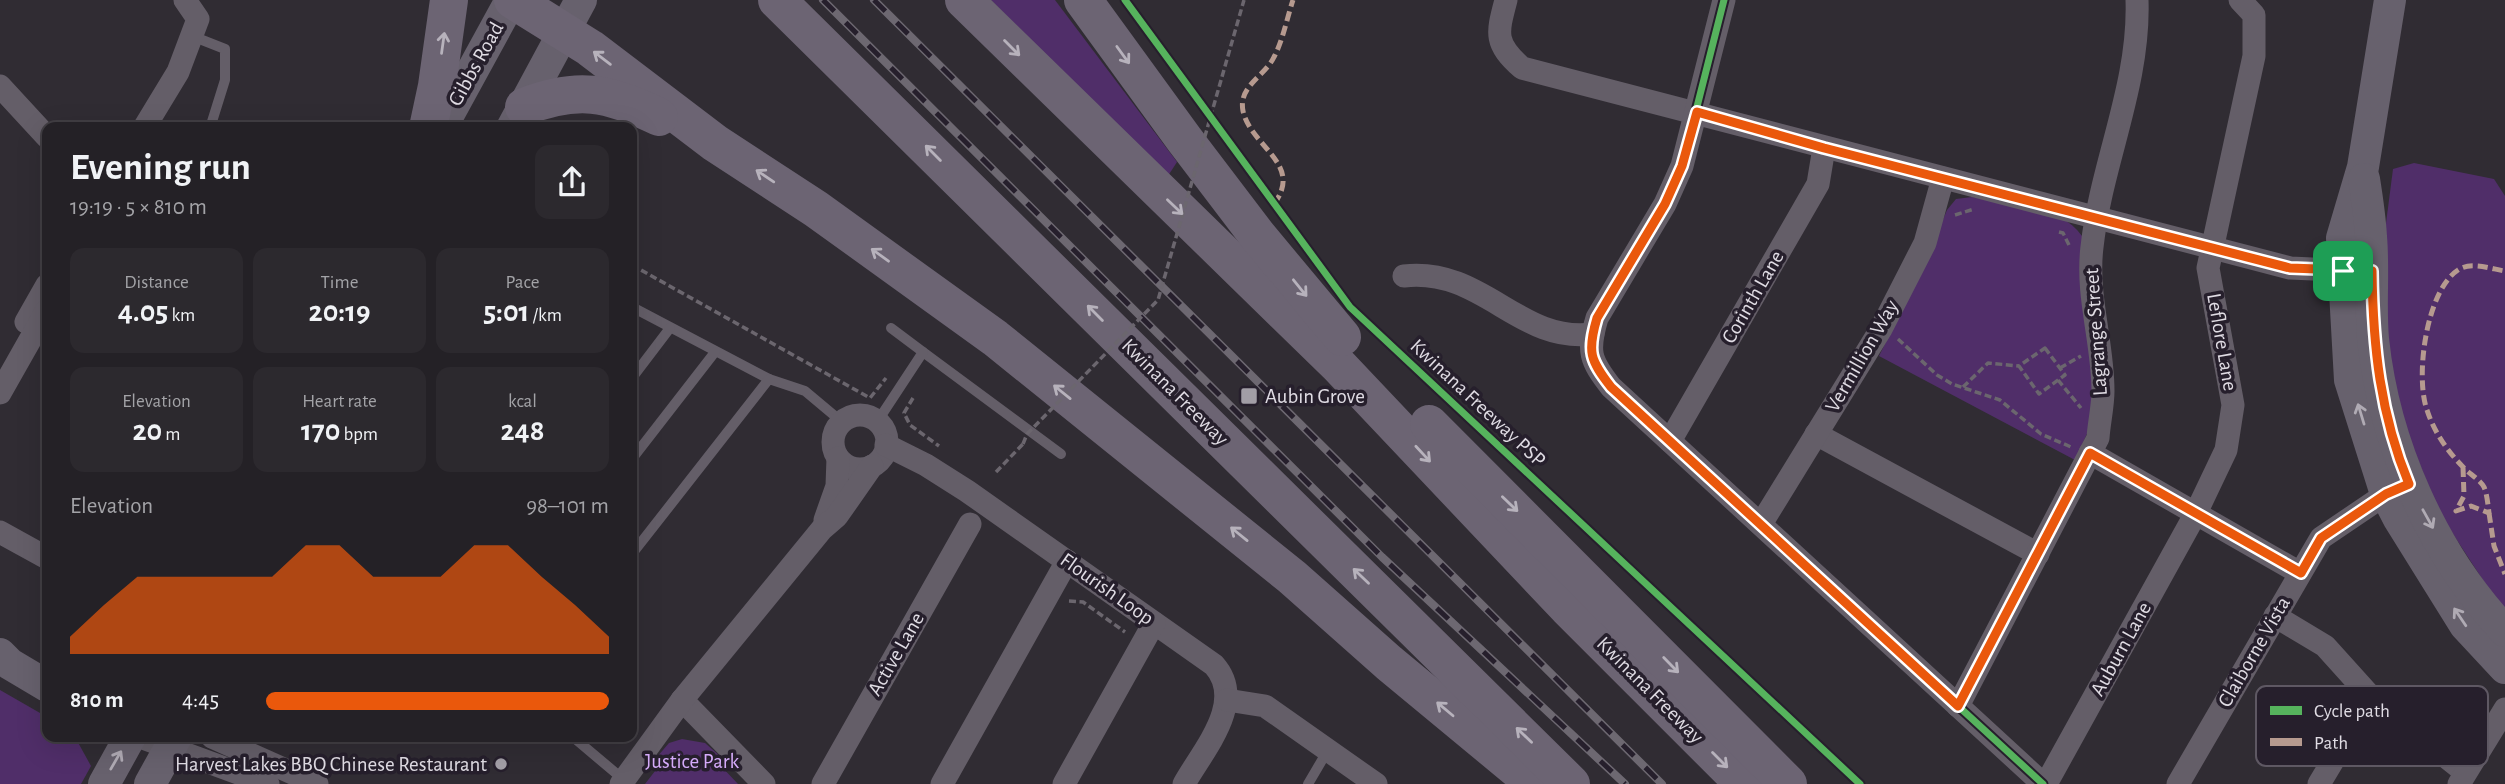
<!DOCTYPE html>
<html lang="en">
<head>
<meta charset="utf-8">
<style>
  :root { --surface:#242126; --page:#2c292e; --text:#f1f3f6; --muted:#a3a3a7; --line:#413e43; --accent:#ea580c }
  body { margin:0; font-family:"Alegreya Sans",sans-serif; background:var(--page); color:var(--text); height:100vh; display:flex; flex-direction:column; font-size:26px; white-space:nowrap }
  * { box-sizing:border-box; margin:0 }
  p { font-size:23px; color:var(--muted) }
  .icon { flex:none; width:38px; height:38px; fill:none; stroke:currentColor; stroke-width:2; stroke-linecap:round; stroke-linejoin:round }
  .map { position:relative; flex:1; overflow:hidden }
  .sheet { position:absolute; left:42px; top:122px; width:595px; height:620px; display:flex; flex-direction:column; background:var(--surface); border-radius:14px; box-shadow:0 7px 28px #0002,0 0 0 2px var(--line) }
  .sheet>* { flex:none }
  .pin { position:absolute; display:grid; place-items:center; width:60px; height:60px; color:#fff; margin:-30px; border-radius:14px; box-shadow:0 4px 10px #0006 }
  .round { display:grid; place-items:center; flex:none; width:74px; height:74px; border-radius:14px; background:var(--page) }
  .headline { display:flex; align-items:center; justify-content:space-between; height:119px; padding:0 28px }
  h1 { font-size:38px; font-weight:600; line-height:52px }
  .stats { display:grid; grid-template-columns:repeat(3,1fr); gap:10px; height:119px; padding:7px 28px }
  .stats div { display:grid; align-content:center; border-radius:14px; background:var(--page); text-align:center }
  .stats b { font-size:30px; font-weight:600 }
  .stats small { font-size:19px; font-weight:400 }
  .stats p { font-size:19px }
  .chart { height:196px; padding:14px 28px }
  .chart p { display:flex; justify-content:space-between }
  .chart svg { width:100%; height:126px; margin-top:7px; fill:var(--accent); opacity:.7 }
  ul { padding:0 28px; list-style:none; font-size:23px }
  li { display:grid; grid-template-columns:112px 84px 1fr; align-items:center; height:52px }
  li i { height:18px; border-radius:9px; background:var(--accent) }
  .map>svg:first-child { display:block }
  .green { fill:#502e69 }
  .lines { fill:none; stroke-linecap:round; stroke-linejoin:round }
  .path { stroke:#6b666e; stroke-width:3.5; stroke-dasharray:7 3.5; stroke-linecap:butt }
  .lane { stroke:#645e68; stroke-width:10 }
  .street { stroke:#645e68; stroke-width:23 }
  .secondary { stroke:#67616d; stroke-width:32 }
  .highway { stroke:#6c6473; stroke-width:38 }
  .rail-casing { stroke:#6d6871; stroke-width:8 }
  .rail { stroke:#261f2c; stroke-width:5; stroke-dasharray:16; stroke-linecap:butt }
  .path-bridge { stroke:#6b666e; stroke-width:3.5; stroke-dasharray:7 3.5; stroke-linecap:butt }
  .quiet { stroke:#b69a8f; stroke-width:5; stroke-dasharray:10 5; stroke-linecap:butt }
  .cycleway-casing { stroke:#261f2c; stroke-width:11 }
  .cycleway { stroke:#56b35d; stroke-width:7 }
  .oneway { stroke:#b7b2bc }
  .oneway2 { stroke:#b0abb4 }
  .route-casing { stroke:#fff; stroke-width:14 }
  .route { stroke:#ea580c; stroke-width:9 }
  .poi-dot { fill:#a29ea6; stroke:#261f2c; stroke-width:2.5 }
  .labels { text-anchor:middle; dominant-baseline:central; stroke-width:7; stroke-linejoin:round; paint-order:stroke }
  .street-label { font-size:21px; fill:#e0dce4; stroke:#261f2c }
  .poi-label { font-size:21px; fill:#e0dce4; stroke:#261f2c; text-anchor:start }
  .park-label { font-size:21px; fill:#d5abfa; stroke:#261f2c }
  .key { fill:#261f2c; stroke:#5e5863; stroke-width:2 }
  .key-label { font-size:19px; fill:#e0dce4 }
</style>
</head>
<body>
<div class="map">
<svg width="2505" height="784" viewBox="0 0 2505 784">
  <rect width="100%" height="100%" fill="#302c33"/>
  <g class="green">
    <path d="M 991,0 L 1055,0 L 1177,162 L 1166,179 Z"/>
    <path d="M 2414,163 L 2494,179 L 2505,196 L 2505,614 L 2440,514 L 2393,399 L 2380,270 L 2393,169 Z"/>
    <path d="M 1972,197 C 2009,204 2059,204 2082,236 L 2093,356 L 2091,425 L 2075,460 L 1879,356 L 1922,270 L 1947,210 L 1956,199 Z"/>
    <path d="M 0,690 L 47,717 L 47,737 L 75,737 L 91,766 L 81,784 L 0,784 Z"/>
    <path d="M 682,739 L 705,743 L 720,756 L 719,764 L 738,784 L 645,784 L 662,762 L 657,757 L 669,743 Z"/>
  </g>
  <g class="lines">
    <g class="path">
      <path d="M 1955,215 L 1974,209"/>
      <path d="M 2059,232 L 2063,233 L 2070,247"/>
      <path d="M 632,265 L 870,398 L 886,378"/>
      <path d="M 1898,339 L 1937,375 L 1952,384 L 2000,400 L 2041,434 L 2071,447"/>
      <path d="M 2045,348 L 2065,375 L 2039,394 L 2019,366 Z"/>
      <path d="M 2060,368 L 2081,356"/>
      <path d="M 2058,380 L 2081,408"/>
      <path d="M 1963,387 L 1988,363 L 2019,366"/>
      <path d="M 913,398 L 904,413 L 910,425 L 939,446"/>
      <path d="M 996,472 L 1023,444"/>
      <path d="M 1069,601 L 1083,602 L 1125,632"/>
    </g>
    <g class="lane">
      <path d="M 192,36 L 225,49 L 225,80 L 210,128"/>
      <path d="M 632,307 L 769,379"/>
      <path d="M 923,352 L 1061,454"/>
      <path d="M 632,378 L 670,328"/>
      <path d="M 877,422 L 923,352 L 891,328"/>
      <path d="M 632,459 L 715,352"/>
      <path d="M 632,554 L 769,379 L 805,391 L 842,422"/>
      <path d="M 573,737 L 624,780"/>
      <path d="M 1308,784 L 1328,750"/>
    </g>
    <g class="street">
      <path d="M 1506,0 C 1497,34 1494,43 1522,68 L 2290,268 L 2358,271"/>
      <path d="M 1724,0 L 1682,166 L 1665,204 L 1597,318 C 1587,352 1590,360 1611,387 L 2043,784"/>
      <path d="M 0,86 L 47,137"/>
      <path d="M 144,128 L 178,72 L 198,19 L 185,0"/>
      <path d="M 1404,276 C 1483,267 1519,344 1593,334"/>
      <path d="M 26,322 L 47,285"/>
      <path d="M 0,393 L 47,310"/>
      <circle cx="860" cy="442" r="27"/>
      <path d="M 1816,434 L 2038,554"/>
      <path d="M 1670,441 L 1818,184 L 1824,148"/>
      <path d="M 886,445 L 926,465 L 967,491 L 1214,665 C 1247,702 1203,750 1184,784"/>
      <path d="M 2090,453 L 2300,573"/>
      <path d="M 825,520 L 837,486 L 838,458"/>
      <path d="M 1761,524 L 1881,329 L 1925,243 L 1943,178"/>
      <path d="M 0,532 L 47,558"/>
      <path d="M 2275,616 L 2325,646 L 2371,697 L 2465,772"/>
      <path d="M 682,700 L 764,784"/>
      <path d="M 1227,700 L 1265,706 L 1376,784"/>
      <path d="M 1958,706 L 2098,438 C 2099,423 2103,406 2103,391 C 2103,342 2086,296 2092,247 C 2101,164 2140,85 2137,0"/>
      <path d="M 140,737 L 268,784"/>
      <path d="M 212,737 L 317,784"/>
      <path d="M 621,784 L 682,700 L 822,529 L 837,516 L 872,466"/>
      <path d="M 823,784 L 970,524"/>
      <path d="M 942,784 L 1067,561"/>
      <path d="M 1064,784 L 1154,623"/>
      <path d="M 2046,784 L 2196,513 L 2226,450 L 2233,405 L 2208,268 L 2254,56 L 2254,15 L 2240,0"/>
      <path d="M 2178,784 L 2321,538 L 2386,494 L 2400,488"/>
      <path d="M 2319,784 L 2371,697"/>
      <path d="M 2459,784 L 2505,709"/>
    </g>
    <g class="secondary">
      <path d="M 2390,0 L 2363,167 L 2342,238 L 2350,380 L 2386,494 L 2399,519 L 2465,625 L 2505,668"/>
      <path d="M 441,128 L 511,0"/>
      <path d="M 512,128 L 581,0"/>
      <path d="M 2364,179 C 2367,198 2370,218 2371,237 C 2374,271 2370,305 2373,339 C 2384,444 2432,553 2505,631"/>
      <path d="M 0,654 L 10,664 L 47,686"/>
      <path d="M 104,784 L 130,737"/>
      <path d="M 150,784 L 176,737"/>
    </g>
    <g class="highway">
      <path d="M 513,0 L 590,48 L 715,143 L 816,209 L 995,338 L 1292,577 L 1389,663 L 1535,784"/>
      <path d="M 777,0 L 1571,784"/>
      <path d="M 964,0 L 1339,366 L 1568,608 L 1744,784"/>
      <path d="M 1083,0 L 1184,139 L 1257,235 L 1342,337"/>
      <path d="M 524,107 C 577,86 608,92 659,117"/>
      <path d="M 428,128 L 437,86 L 449,0"/>
      <path d="M 1429,424 L 1788,784"/>
    </g>
    <defs>
      <g id="rail">
        <path d="M 823,0 L 1382,557 L 1625,784"/>
        <path d="M 874,0 L 1662,784"/>
      </g>
    </defs>
    <use href="#rail" class="rail-casing"/>
    <use href="#rail" class="rail"/>
    <path class="path-bridge" d="M 1023,444 L 1027,434 L 1158,300 L 1244,0"/>
    <g class="quiet">
      <path d="M 1274,204 C 1304,164 1251,147 1243,111 C 1238,86 1265,76 1274,57 C 1283,40 1287,18 1293,0"/>
      <path d="M 2463,467 L 2464,496 L 2456,511 L 2471,506 L 2489,513 C 2488,505 2487,494 2484,487 C 2480,480 2470,474 2464,468 C 2448,452 2434,432 2427,410 C 2415,377 2426,291 2458,270 C 2471,261 2491,269 2505,271"/>
      <path d="M 2489,513 L 2494,546 L 2505,574"/>
    </g>
    <defs>
      <g id="cycleway">
        <path d="M 1125,0 L 1350,307 L 1860,784"/>
        <path d="M 1724,0 L 1682,166 L 1665,204 L 1597,318 C 1587,352 1590,360 1611,387 L 2043,784"/>
      </g>
    </defs>
    <use href="#cycleway" class="cycleway-casing"/>
    <use href="#cycleway" class="cycleway"/>
  </g>
  <defs><path id="oneway-shaft" d="M-6 0H5M1.5-3L5.5 0L1.5 3" fill="none" stroke-width="1.6" stroke-linecap="round" stroke-linejoin="round" transform="scale(1.75)"/></defs>
  <g class="oneway">
    <use href="#oneway-shaft" transform="translate(443 43) rotate(-82)"/>
    <use href="#oneway-shaft" transform="translate(1012 48) rotate(45)"/>
    <use href="#oneway-shaft" transform="translate(1123 55) rotate(54)"/>
    <use href="#oneway-shaft" transform="translate(602 58) rotate(-143)"/>
    <use href="#oneway-shaft" transform="translate(933 153) rotate(-135)"/>
    <use href="#oneway-shaft" transform="translate(765 176) rotate(-146)"/>
    <use href="#oneway-shaft" transform="translate(1175 207) rotate(44)"/>
    <use href="#oneway-shaft" transform="translate(880 255) rotate(-144)"/>
    <use href="#oneway-shaft" transform="translate(1300 288) rotate(51)"/>
    <use href="#oneway-shaft" transform="translate(1095 313) rotate(-135)"/>
    <use href="#oneway-shaft" transform="translate(1062 392) rotate(-141)"/>
    <use href="#oneway-shaft" transform="translate(1423 454) rotate(47)"/>
    <use href="#oneway-shaft" transform="translate(1510 504) rotate(44)"/>
    <use href="#oneway-shaft" transform="translate(1239 534) rotate(-141)"/>
    <use href="#oneway-shaft" transform="translate(1361 576) rotate(-136)"/>
    <use href="#oneway-shaft" transform="translate(1671 665) rotate(46)"/>
    <use href="#oneway-shaft" transform="translate(1445 709) rotate(-140)"/>
    <use href="#oneway-shaft" transform="translate(1524 735) rotate(-136)"/>
    <use href="#oneway-shaft" transform="translate(1720 760) rotate(45)"/>
  </g>
  <g class="oneway2">
    <use href="#oneway-shaft" transform="translate(2361 414) rotate(-107)"/>
    <use href="#oneway-shaft" transform="translate(2428 519) rotate(61)"/>
    <use href="#oneway-shaft" transform="translate(2460 617) rotate(-124)"/>
    <use href="#oneway-shaft" transform="translate(116 760) rotate(-60)"/>
  </g>
  <g class="lines">
    <defs>
      <path id="route" d="M 1697,112 L 1824,148 L 2290,268 L 2372,271 C 2373,346 2380,414 2409,484 L 2386,494 L 2321,538 L 2301,573 L 2090,453 L 1958,706 L 1611,387 C 1590,360 1587,352 1597,318 L 1665,204 L 1682,166 Z"/>
    </defs>
    <use href="#route" class="route-casing"/>
    <use href="#route" class="route"/>
  </g>
  <g class="poi-dot">
    <rect x="1240" y="387" width="18" height="18" rx="3.5"/>
    <circle cx="501" cy="764" r="7"/>
  </g>
  <g class="labels">
    <g class="street-label">
      <text transform="translate(476 64) rotate(-61)">Gibbs Road</text>
      <text transform="translate(1753 297) rotate(-60)">Corinth Lane</text>
      <text transform="translate(2096 332) rotate(-94)">Lagrange Street</text>
      <text transform="translate(2222 342) rotate(80)">Leflore Lane</text>
      <text transform="translate(1862 356) rotate(-60)">Vermillion Way</text>
      <text transform="translate(1175 392) rotate(45)">Kwinana Freeway</text>
      <text transform="translate(1478 403) rotate(43)">Kwinana Freeway PSP</text>
      <text transform="translate(1107 589) rotate(35)">Flourish Loop</text>
      <text transform="translate(2121 649) rotate(-61)">Auburn Lane</text>
      <text transform="translate(2254 652) rotate(-60)">Claiborne Vista</text>
      <text transform="translate(896 654) rotate(-60)">Active Lane</text>
      <text transform="translate(1650 690) rotate(45)">Kwinana Freeway</text>
    </g>
    <g class="poi-label">
      <text x="1265" y="396">Aubin Grove</text>
      <text x="487" y="764" text-anchor="end">Harvest Lakes BBQ Chinese Restaurant</text>
    </g>
    <g class="park-label">
      <text x="692" y="761">Justice Park</text>
    </g>
  </g>
  <rect x="2256" y="686" width="232" height="80" rx="10" class="key"/>
  <rect x="2270" y="706" width="32" height="9" fill="#56b35d"/>
  <rect x="2270" y="738" width="32" height="8" fill="#b69a8f"/>
  <g class="key-label">
    <text x="2314" y="717">Cycle path</text>
    <text x="2314" y="749">Path</text>
  </g>
</svg>
<div class="pin" style="left:2343px;top:271px;background:#1e9e55"><svg class="icon" aria-label="arrive" viewBox="0 0 24 24"><path d="M6 21V4h12l-3 4 3 4H6"/></svg></div>
<section class="sheet">
<div class="headline"><div><h1>Evening run</h1><p>19:19 · 5 × 810 m</p></div><a class="round"><svg class="icon" aria-label="share" viewBox="0 0 24 24"><path d="M12 15V3M7 8l5-5 5 5M5 13v7h14v-7"/></svg></a></div>
<div class="stats">
<div><p>Distance</p><b>4.05<small> km</small></b></div>
<div><p>Time</p><b>20:19</b></div>
<div><p>Pace</p><b>5:01<small> /km</small></b></div>
</div>
<div class="stats">
<div><p>Elevation</p><b>20<small> m</small></b></div>
<div><p>Heart rate</p><b>170<small> bpm</small></b></div>
<div><p>kcal</p><b>248</b></div>
</div>
<div class="chart"><p><span>Elevation</span>98–101 m</p>
<svg viewBox="0 0 160 44" preserveAspectRatio="none"><path d="M0 44V38L10 27L20 17L30 17L40 17L50 17L60 17L70 6L80 6L90 17L100 17L110 17L120 6L130 6L140 17L150 27L160 38V44z"/></svg>
</div>
<ul>
<li><b>810 m</b>4:45<i style="width:100%"></i></li>
</ul>
</section>
</div>
</body>
</html>
